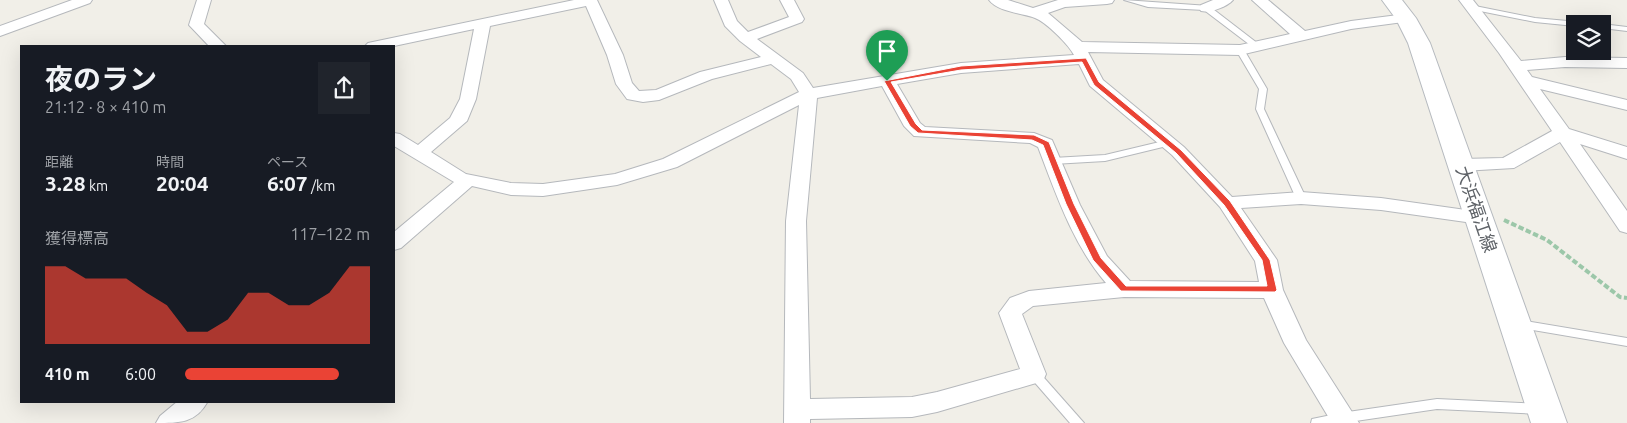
<!DOCTYPE html>
<html lang="ja">
<head>
<meta charset="utf-8">
<style>
  :root { --surface:#171b24; --page:#20242c; --text:#f1f3f6; --muted:#9ea1a6; --accent:#ea4335 }
  body { margin:0; font-family:Ubuntu,"Noto Sans JP",sans-serif; background:var(--page); color:var(--text); height:100vh; display:flex; flex-direction:column; font-size:19px; white-space:nowrap }
  * { box-sizing:border-box; margin:0 }
  p { font-size:16px; color:var(--muted) }
  .icon { flex:none; width:28px; height:28px; fill:none; stroke:currentColor; stroke-width:2; stroke-linecap:round; stroke-linejoin:round }
  .map { position:relative; flex:1; overflow:hidden }
  .side { position:absolute; left:20px; top:45px; width:375px; height:358px; display:flex; flex-direction:column; background:var(--surface); border-radius:0px; box-shadow:0 5px 20px #0002 }
  .side>* { flex:none }
  .tools { position:absolute; left:1566px; top:15px; display:grid; gap:10px }
  .tools a { display:grid; place-items:center; width:45px; height:45px; border-radius:0px; background:var(--surface); box-shadow:0 5px 20px #0002; font-size:25px }
  .pin { position:absolute; display:grid; place-items:center; width:42px; height:42px; color:#fff; margin:-51px -21px; border-radius:50% 50% 50% 0; rotate:-45deg; box-shadow:0 0 5px #0007 }
  .pin .icon { rotate:45deg }
  .round { display:grid; place-items:center; flex:none; width:52px; height:52px; border-radius:0px; background:var(--page) }
  .headline { display:flex; align-items:center; justify-content:space-between; height:85px; padding:0 25px }
  h1 { font-size:28px; font-weight:700; line-height:38px }
  .figures { display:grid; grid-template-columns:repeat(3,1fr); gap:8px; height:85px; padding:5px 25px }
  .figures div { display:grid; align-content:center }
  .figures b { font-size:21px; font-weight:700 }
  .figures small { font-size:14px; font-weight:400 }
  .figures p { font-size:14px }
  .chart { height:140px; padding:10px 25px }
  .chart p { display:flex; justify-content:space-between }
  .chart svg { width:100%; height:90px; margin-top:5px; fill:var(--accent); opacity:.7 }
  ul { padding:0 25px; list-style:none; font-size:16px }
  li { display:grid; grid-template-columns:80px 60px 1fr; align-items:center; height:38px }
  li i { height:12px; border-radius:6px; background:var(--accent) }
  .map>svg:first-child { display:block }
  .lines { fill:none; stroke-linecap:round; stroke-linejoin:round }
  .lane-casing { stroke:#b5b8bc; stroke-width:2 }
  .street-casing { stroke:#b5b8bc; stroke-width:2 }
  .secondary-casing { stroke:#b6babf; stroke-width:2 }
  .path { stroke:#9cc7a9; stroke-width:4; stroke-dasharray:5.5 2.5; stroke-linecap:butt }
  .lane { fill:#fff; fill-rule:evenodd }
  .street { fill:#fff; fill-rule:evenodd }
  .secondary { fill:#fff; fill-rule:evenodd }
  .route { fill:#ea4335; stroke:#fff; fill-rule:evenodd }
  .labels { text-anchor:middle; dominant-baseline:central; stroke-width:5; stroke-linejoin:round; paint-order:stroke }
  .street-label { font-size:18px; fill:#5f6368; stroke:#fff }
</style>
</head>
<body>
<div class="map">
<svg width="1627" height="423" viewBox="0 0 1627 423">
  <rect width="100%" height="100%" fill="#f1efe8"/>
  <g class="lines">
    <defs>
      <g id="lane">
        <path d="M 1124,0 L 1209,6 L 1261,46 L 1260,48 L 1254,48 L 1204,10 L 1148,7 Z"/>
        <path d="M 1470,5 L 1535,18 L 1578,22 L 1582,24 L 1575,24 L 1575,26 L 1535,22 L 1470,9 Z"/>
        <path d="M 1602,24 L 1627,27 L 1627,31 L 1602,28 Z"/>
        <path d="M 1237,48 L 1243,48 L 1267,89 L 1264,109 L 1306,198 L 1304,200 L 1298,200 L 1296,198 L 1256,109 L 1259,89 L 1236,50 Z"/>
        <path d="M 1168,140 L 1171,141 L 1173,143 L 1171,145 L 1105,161 L 1053,164 L 1048,161 L 1053,158 L 1105,155 Z"/>
        <path d="M 1519,320 L 1627,338 L 1627,346 L 1515,327 L 1513,324 L 1515,321 Z"/>
        <path d="M 1034,369 L 1038,371 L 1084,423 L 1070,423 L 1030,377 L 1028,374 L 1030,371 Z"/>
        <path d="M 1437,399 L 1540,404 L 1544,405 L 1546,409 L 1544,413 L 1540,414 L 1437,409 L 1342,423 L 1311,423 L 1312,419 L 1341,413 Z"/>
      </g>
      <g id="street">
        <path d="M 72,0 L 92,0 L 90,3 L 0,36 L 0,26 Z"/>
        <path d="M 197,0 L 211,0 L 204,24 L 226,46 L 209,46 L 189,25 Z"/>
        <path d="M 574,0 L 597,0 L 623,55 L 632,83 L 639,91 L 656,90 L 700,72 L 761,57 L 740,41 L 725,26 L 714,0 L 728,0 L 737,21 L 748,32 L 789,17 L 780,0 L 794,0 L 804,19 L 802,22 L 757,39 L 803,73 L 813,88 L 961,63 L 1074,55 C 1069,45 1046,22 1035,18 C 1022,13 998,12 989,0 L 1008,0 L 1033,8 L 1058,0 L 1114,0 L 1112,3 L 1107,4 L 1065,7 L 1048,13 L 1082,42 L 1240,45 L 1290,34 L 1252,0 L 1268,0 L 1305,31 L 1351,21 L 1406,14 L 1411,15 L 1413,18 L 1411,21 L 1351,29 L 1240,55 L 1088,52 L 1103,80 L 1184,147 L 1232,197 L 1301,192 L 1381,198 L 1480,212 L 1487,213 L 1490,218 L 1487,223 L 1480,224 L 1381,210 L 1301,204 L 1241,208 L 1277,260 L 1283,290 L 1306,340 L 1359,423 L 1332,423 L 1284,343 L 1264,298 L 1124,297 L 1033,306 L 1022,314 L 1046,374 L 1043,381 L 937,412 L 912,417 L 810,419 L 810,423 L 784,423 L 786,221 L 799,105 L 677,167 L 617,185 L 543,196 L 511,195 L 472,186 L 401,248 L 394,250 L 394,232 L 454,182 L 394,146 L 394,133 L 400,134 L 418,145 L 450,118 L 460,99 L 474,29 L 394,46 L 365,46 L 368,43 ZM 586,6 L 607,55 L 616,84 L 627,99 L 643,102 L 659,100 L 712,79 L 771,64 L 791,79 L 799,92 L 663,159 L 615,174 L 543,184 L 511,183 L 466,174 L 431,152 L 467,121 L 476,99 L 490,26 ZM 1079,64 L 1090,86 L 1172,155 L 1220,207 L 1255,261 L 1259,282 L 1130,281 L 1107,256 L 1080,205 L 1052,140 L 1034,133 L 925,127 L 920,123 L 897,84 L 961,73 ZM 882,86 L 904,126 L 914,136 L 1030,143 L 1038,147 C 1056,194 1073,245 1106,283 L 1029,291 L 1010,298 L 999,313 L 1020,369 L 937,392 L 912,397 L 810,399 L 806,221 L 817,98 Z"/>
        <path d="M 1213,0 L 1233,0 C 1227,7 1210,13 1201,11 L 1199,8 L 1201,5 Z"/>
        <path d="M 1459,0 L 1473,0 L 1521,61 L 1565,57 L 1627,58 L 1627,68 L 1565,67 L 1527,70 L 1532,77 L 1627,100 L 1627,110 L 1540,89 L 1569,129 L 1627,147 L 1627,159 L 1580,144 L 1627,211 L 1627,233 L 1620,231 L 1560,142 L 1514,168 L 1462,171 L 1455,169 L 1453,165 L 1455,161 L 1462,159 L 1503,158 L 1552,131 L 1499,53 Z"/>
        <path d="M 178,401 L 208,401 C 196,423 180,423 156,423 L 160,416 Z"/>
      </g>
      <path id="secondary" d="M 1382,0 L 1402,0 L 1416,18 L 1430,43 L 1567,423 L 1531,423 L 1408,43 L 1396,19 Z"/>
    </defs>
    <use href="#lane" class="lane-casing"/>
    <use href="#street" class="street-casing"/>
    <use href="#secondary" class="secondary-casing"/>
    <path class="path" d="M 1504,220 L 1547,240 L 1620,297 L 1627,298"/>
    <use href="#lane" class="lane"/>
    <use href="#street" class="street"/>
    <use href="#secondary" class="secondary"/>
  </g>
  <path class="route" d="M 1086,58 L 1099,82 L 1181,150 L 1230,201 L 1270,260 L 1277,290 L 1275,292 L 1121,291 L 1093,260 L 1066,204 L 1043,145 L 1032,140 L 918,133 L 910,126 L 884,81 L 961,66 ZM 1082,62 L 1094,85 L 1176,153 L 1224,205 L 1262,260 L 1267,286 L 1126,286 L 1101,258 L 1074,204 L 1049,142 L 1034,135 L 922,130 L 916,124 L 891,82 L 961,70 Z"/>
  <g class="labels">
    <g class="street-label">
      <text transform="translate(1477 209) rotate(71)">大浜福江線</text>
    </g>
  </g>
</svg>
<div class="tools">
<a><svg class="icon" aria-label="layers" viewBox="0 0 24 24"><path d="M12 4l9 5-9 5-9-5zM3 14l9 5 9-5"/></svg></a>
</div>
<div class="pin" style="left:887px;top:81px;background:#1e9e55"><svg class="icon" aria-label="arrive" viewBox="0 0 24 24"><path d="M6 21V4h12l-3 4 3 4H6"/></svg></div>
<section class="side">
<div class="headline"><div><h1>夜のラン</h1><p>21:12 · 8 × 410 m</p></div><a class="round"><svg class="icon" aria-label="share" viewBox="0 0 24 24"><path d="M12 15V3M7 8l5-5 5 5M5 13v7h14v-7"/></svg></a></div>
<div class="figures">
<div><p>距離</p><b>3.28<small> km</small></b></div>
<div><p>時間</p><b>20:04</b></div>
<div><p>ペース</p><b>6:07<small> /km</small></b></div>
</div>
<div class="chart"><p><span>獲得標高</span>117–122 m</p>
<svg viewBox="0 0 160 44" preserveAspectRatio="none"><path d="M0 44V6L10 6L20 12L30 12L40 12L50 19L60 25L70 38L80 38L90 32L100 19L110 19L120 25L130 25L140 19L150 6L160 6V44z"/></svg>
</div>
<ul>
<li><b>410 m</b>6:00<i style="width:83%"></i></li>
</ul>
</section>
</div>
</body>
</html>
